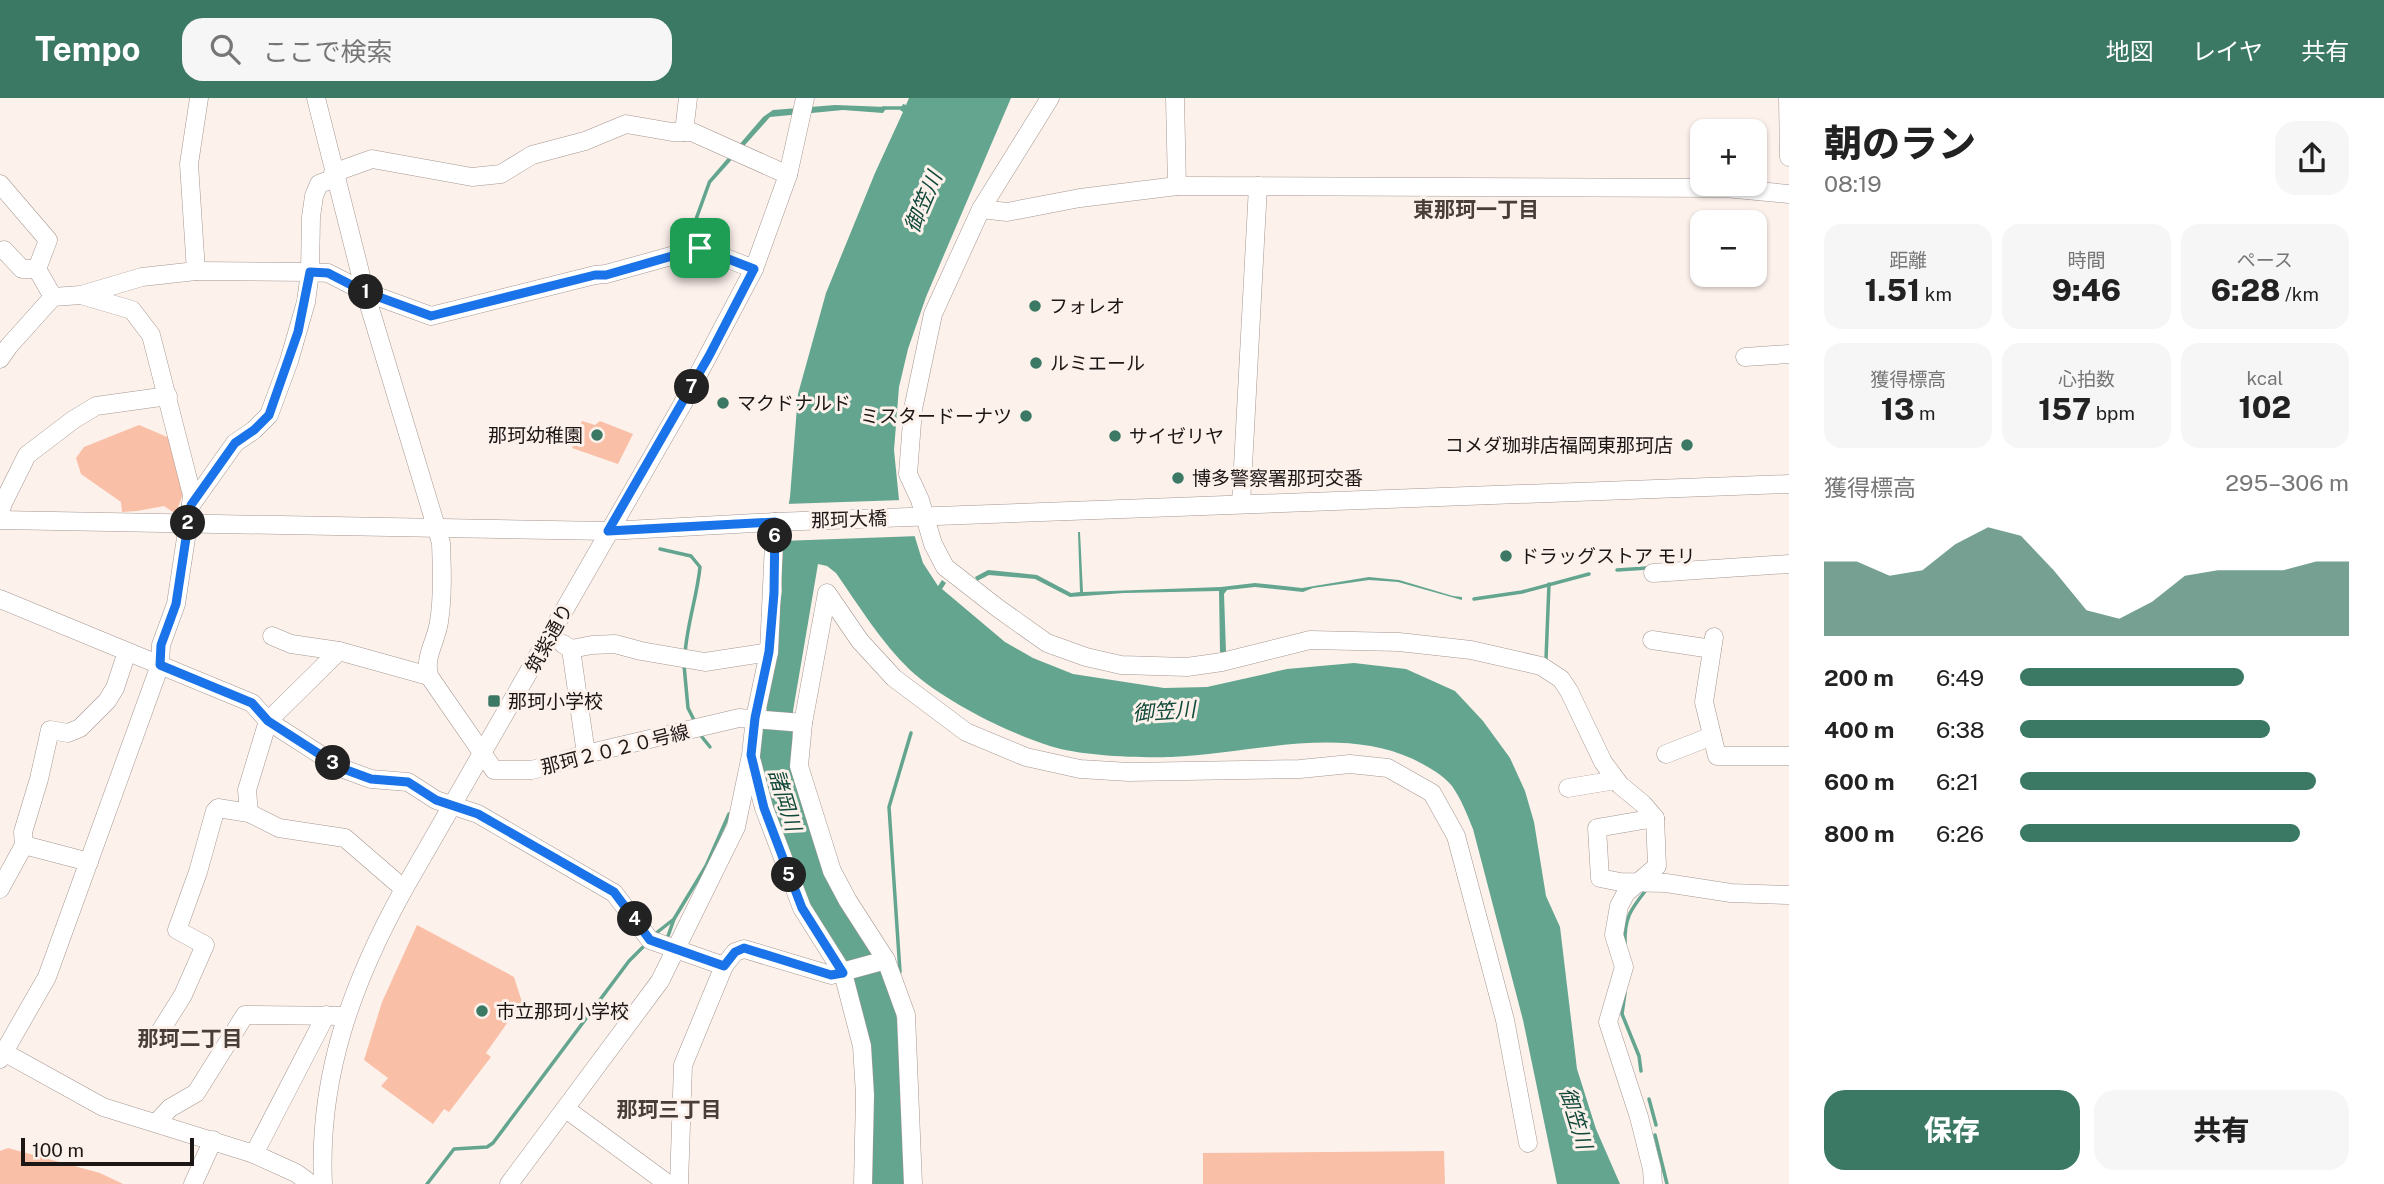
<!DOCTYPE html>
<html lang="ja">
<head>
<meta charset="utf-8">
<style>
  :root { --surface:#fff; --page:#f6f6f6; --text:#222; --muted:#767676; --accent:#3b7965 }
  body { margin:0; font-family:"Public Sans","Noto Sans JP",sans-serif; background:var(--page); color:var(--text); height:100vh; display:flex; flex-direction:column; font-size:26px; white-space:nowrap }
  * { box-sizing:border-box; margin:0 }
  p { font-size:23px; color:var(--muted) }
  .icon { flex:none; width:38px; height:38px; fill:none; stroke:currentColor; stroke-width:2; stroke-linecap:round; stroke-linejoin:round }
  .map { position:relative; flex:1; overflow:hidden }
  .details { display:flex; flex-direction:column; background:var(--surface); width:595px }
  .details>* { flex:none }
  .controls { position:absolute; left:1690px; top:21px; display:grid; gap:14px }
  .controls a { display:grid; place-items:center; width:77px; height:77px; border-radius:14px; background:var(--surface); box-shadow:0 2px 5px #0004; font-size:35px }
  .scale { position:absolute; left:21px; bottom:18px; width:173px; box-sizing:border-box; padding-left:7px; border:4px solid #1c1715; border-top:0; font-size:19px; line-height:24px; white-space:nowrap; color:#1c1715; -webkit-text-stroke:5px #fdf1ec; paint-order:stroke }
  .pin { position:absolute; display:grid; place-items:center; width:60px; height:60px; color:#fff; margin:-30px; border-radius:14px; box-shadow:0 4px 10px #0006 }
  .km { position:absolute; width:35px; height:35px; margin:-18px; border-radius:50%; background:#222; color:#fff; font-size:19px; line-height:35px; text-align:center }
  .round { display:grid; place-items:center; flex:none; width:74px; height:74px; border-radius:21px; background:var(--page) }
  .head { display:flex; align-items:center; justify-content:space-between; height:119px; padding:0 35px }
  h1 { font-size:38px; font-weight:800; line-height:52px }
  .metrics { display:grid; grid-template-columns:repeat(3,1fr); gap:10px; height:119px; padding:7px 35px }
  .metrics div { display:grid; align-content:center; border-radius:18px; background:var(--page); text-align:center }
  .metrics b { font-size:30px; font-weight:800 }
  .metrics small { font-size:19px; font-weight:400 }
  .metrics p { font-size:19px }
  .chart { height:196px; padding:14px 35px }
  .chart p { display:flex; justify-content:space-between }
  .chart svg { width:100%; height:126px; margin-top:7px; fill:var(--accent); opacity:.7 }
  .action { display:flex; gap:14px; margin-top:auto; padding:14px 35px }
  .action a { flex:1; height:80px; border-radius:21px; background:var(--accent); color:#fff; font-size:28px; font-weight:800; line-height:80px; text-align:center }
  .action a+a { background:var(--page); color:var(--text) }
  ul { padding:0 35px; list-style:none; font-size:23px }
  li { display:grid; grid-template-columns:112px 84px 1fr; align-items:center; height:52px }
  li i { height:18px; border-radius:9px; background:var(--accent) }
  header { display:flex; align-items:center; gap:42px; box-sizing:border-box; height:98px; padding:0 35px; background:var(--accent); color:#fff }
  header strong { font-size:33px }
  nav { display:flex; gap:38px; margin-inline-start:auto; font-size:24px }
  .search { width:490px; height:63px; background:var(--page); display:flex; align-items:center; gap:18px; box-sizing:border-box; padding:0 24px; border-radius:21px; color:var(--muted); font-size:26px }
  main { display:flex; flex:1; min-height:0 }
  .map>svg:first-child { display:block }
  .green { fill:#fabfa7 }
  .water { fill:#63a58f }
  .pier { fill:#fdf1ec }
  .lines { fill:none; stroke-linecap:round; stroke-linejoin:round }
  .stream { stroke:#63a58f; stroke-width:3.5 }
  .minor-casing { stroke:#a59791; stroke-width:19 }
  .minor { stroke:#fff; stroke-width:18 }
  .route-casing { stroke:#fff; stroke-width:14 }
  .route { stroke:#1a73e8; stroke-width:9 }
  .poi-dot { fill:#3b7965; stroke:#fdf1ec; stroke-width:2.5 }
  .labels { text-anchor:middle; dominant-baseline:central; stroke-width:6; stroke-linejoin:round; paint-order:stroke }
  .poi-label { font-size:19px; fill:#1c1715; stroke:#fdf1ec; text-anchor:start }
  .street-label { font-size:19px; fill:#1c1715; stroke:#fdf1ec }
  .water-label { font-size:21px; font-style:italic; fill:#10493a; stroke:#fdf1ec }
  .neighbourhood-label { font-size:21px; font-weight:bold; fill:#4a3e39; stroke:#fdf1ec }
</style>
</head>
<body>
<header>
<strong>Tempo</strong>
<div class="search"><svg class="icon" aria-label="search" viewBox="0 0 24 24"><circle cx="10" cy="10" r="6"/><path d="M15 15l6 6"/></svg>ここで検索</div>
<nav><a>地図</a><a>レイヤ</a><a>共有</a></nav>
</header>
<main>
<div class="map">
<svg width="1789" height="1086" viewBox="0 0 1789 1086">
  <rect width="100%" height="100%" fill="#fdf1ec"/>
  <g class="green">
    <path d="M 582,323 L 595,327 L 600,323 L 633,336 L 618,366 L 572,350 Z"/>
    <path d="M 139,327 L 172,341 L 185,389 L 176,416 L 164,408 L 137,413 L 122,414 L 121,404 L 81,376 L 76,360 L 84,349 Z"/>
    <path d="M 417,827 L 514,879 L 522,904 L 486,955 L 491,959 L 449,1014 L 444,1011 L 433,1026 L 381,988 L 388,980 L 364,962 L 382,904 Z"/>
    <path d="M 8,1050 L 100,1075 L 123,1086 L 0,1086 L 0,1053 Z"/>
    <path d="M 1444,1053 L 1445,1086 L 1203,1086 L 1203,1055 Z"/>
  </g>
  <g class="water">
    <path d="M 909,0 L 1011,0 L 926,199 L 908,251 L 899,289 L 894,352 L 899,402 L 914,436 L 923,465 L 938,488 L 942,482 L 946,485 L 942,491 L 1005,544 L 1033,560 L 1073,576 L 1164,590 L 1207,589 L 1287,571 L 1354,565 L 1406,571 L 1455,593 L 1483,623 L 1510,660 L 1525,693 L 1534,724 L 1546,798 L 1560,829 L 1577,971 L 1596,1031 L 1620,1086 L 1557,1086 L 1523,922 L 1473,731 C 1467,716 1461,701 1452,688 C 1442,676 1427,668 1413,661 C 1337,627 1251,656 1171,659 C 1138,660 1081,658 1050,648 C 1006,634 944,603 910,572 C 881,544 859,508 836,475 L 827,468 L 818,466 L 793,613 L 792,662 L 892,890 L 899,933 L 905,1060 L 904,1086 L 869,1086 L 865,935 L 798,787 L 758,669 L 760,633 L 764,628 L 767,611 L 763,606 L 782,493 L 782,443 L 790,399 L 798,296 L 826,195 L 875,75 L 903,14 L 900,12 L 903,6 L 906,7 Z"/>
    <path d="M 835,7 L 887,9 L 883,15 L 843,12 L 770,19 L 711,85 L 691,140 L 688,138 L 708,83 L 763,19 L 773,12 Z"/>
    <path d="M 1078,434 L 1080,434 L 1083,494 L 1221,489 L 1255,485 L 1302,490 L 1369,479 L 1399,482 L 1453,498 L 1462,499 L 1462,502 L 1398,484 L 1369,482 L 1313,490 L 1303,494 L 1255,489 L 1227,492 L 1224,496 L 1226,554 L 1220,554 L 1219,493 L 1124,495 L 1070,499 L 1035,481 L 989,477 L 977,483 L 975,479 L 988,472 L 1037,477 L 1071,495 L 1080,494 Z"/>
  </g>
  <path class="pier" d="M 903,402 L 919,438 L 781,443 L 785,406 Z"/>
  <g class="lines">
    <g class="stream">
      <path d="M 883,10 L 903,10"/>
      <path d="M 660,451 L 691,458 L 700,469 C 697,499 687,526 685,556"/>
      <path d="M 1617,472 L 1647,470"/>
      <path d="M 1474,501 L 1522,494 L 1589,476"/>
      <path d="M 1546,561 L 1549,486"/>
      <path d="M 684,567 L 688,610 L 695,624"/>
      <path d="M 698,634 L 710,649"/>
      <path d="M 655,836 L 674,821"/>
      <path d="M 667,841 L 674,821 L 706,768 L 729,716"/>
      <path d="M 1625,846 C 1624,820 1631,811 1646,792"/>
      <path d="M 900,874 L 889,709 L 911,635"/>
      <path d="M 1625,895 L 1622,916 L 1639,958 L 1641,973"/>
      <path d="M 1649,1001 L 1656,1027"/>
      <path d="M 1655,1037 L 1667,1086"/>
      <path d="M 427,1086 L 454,1051 L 487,1049 L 493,1045 L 629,863 L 645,847"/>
    </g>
    <defs>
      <g id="minor">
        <path d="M 316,0 L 365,194 L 441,445 C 442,471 443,498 439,524 C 436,544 424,558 429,578 L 494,672 L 532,672 L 586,656 L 739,620 L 803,625 L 827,495 L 860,543 L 894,580 L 966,634 L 1026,659 L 1080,671 L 1129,674 L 1300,671 L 1350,666 L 1388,670 L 1432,695 L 1456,738 L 1505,922 L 1528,1045"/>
        <path d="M 1050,0 L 981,111 L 1007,114 L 1080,100 L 1177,88 L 1725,90 L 1789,96"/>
        <path d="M 1175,0 L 1177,88"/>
        <path d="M 1788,0 L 1789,59"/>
        <path d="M 684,34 L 688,0"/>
        <path d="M 333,75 L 372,61 L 472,79 L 501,76 L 532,57 L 585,43 L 626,26 L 672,34 L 692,34 L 788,77"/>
        <path d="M 0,86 L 48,142 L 37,171 L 53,199"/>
        <path d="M 981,111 L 933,216 L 913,311 L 908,376 L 920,402 L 933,446 L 945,469 L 999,511 L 1047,545 L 1086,559 L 1121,567 L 1187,569 L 1222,564 L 1310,542 L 1399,544 L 1471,552 L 1541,568 L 1561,581 L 1569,593 L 1603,664 L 1620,687 L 1643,706 L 1655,720 L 1657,768 L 1626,795 L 1619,808 L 1614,837 L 1624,869 L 1608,924 L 1639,1019 L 1652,1071 L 1653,1086"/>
        <path d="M 4,152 L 22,171 L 37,171"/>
        <path d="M 196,173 L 189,66 L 199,0"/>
        <path d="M 1745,259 L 1789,256"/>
        <path d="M 0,261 L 9,248 L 53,199 L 81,197 L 142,179 L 196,173 L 310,174 L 328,175 L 365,194 L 431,218 L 595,177 L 606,176 L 700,150 L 754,171"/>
        <path d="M 1241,406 L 1258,88"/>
        <path d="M 191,407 L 235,345 L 254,332 L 269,317 L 289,263 L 306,204 L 310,174 L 311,119 L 314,98 L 319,86 L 335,80"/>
        <path d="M 0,415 L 3,405 L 27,357 L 73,322 L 96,308 L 168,298"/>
        <path d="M 0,422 L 608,433 L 775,424 L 1789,386"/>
        <path d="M 1653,475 L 1789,466"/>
        <path d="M 0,501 L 252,605 L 268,623 L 341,670 L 371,681 L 408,684 L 436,702 L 478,716 L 614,795 L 650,842 L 724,868 L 735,854 L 744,851 L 831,877 L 886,862"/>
        <path d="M 272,538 L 291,546 L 339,553"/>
        <path d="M 1714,539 L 1704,604 L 1717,658 L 1789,658"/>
        <path d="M 1652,542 L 1712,551"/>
        <path d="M 563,546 L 571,551 L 586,656"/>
        <path d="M 571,551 L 592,547 L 615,546 L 641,553 L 705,564 L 769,554"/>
        <path d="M 803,625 L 799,668 L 832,773 L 848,803 L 886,862 L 906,917 L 913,1086"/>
        <path d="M 1666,656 L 1712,638"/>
        <path d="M 752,664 L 764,710 L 802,810 L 843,875 L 862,948 L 865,997 L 863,1086"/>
        <path d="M 1568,690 L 1616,682"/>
        <path d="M 249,715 L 247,692 L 268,623 L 339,553 L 429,578"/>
        <path d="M 1655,720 L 1597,730 L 1600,780 L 1620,784 L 1666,785 L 1731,795 L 1789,797"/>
        <path d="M 24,747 L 23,734 L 39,681 L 50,632 L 68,635 L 80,630 L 107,603 L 115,590 L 127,554"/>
        <path d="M 0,791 L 24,747 L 89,764"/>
        <path d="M 161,932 L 183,897 L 205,847 L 177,832 L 198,774 L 215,713 L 218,710 L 249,715 L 279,730 L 345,740 L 404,791"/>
        <path d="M 0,952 L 103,1009 L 254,1056 L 296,1075 L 311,1086"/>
        <path d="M 0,961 L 47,879 L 160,567 L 161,547 L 176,506 L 191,407 L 192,397 L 151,237 L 132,212 L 81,197"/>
        <path d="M 566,1011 L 668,1086"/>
        <path d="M 157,1024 L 170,1010 L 196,995 L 245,917 L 346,918"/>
        <path d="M 254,1056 L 326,917"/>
        <path d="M 193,1086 L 213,1042"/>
        <path d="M 323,1086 C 318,978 352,885 404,791 L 682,307 L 754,171 L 788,77 L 805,0"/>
        <path d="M 509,1086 L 660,883 L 736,729 L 751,657 L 755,620 L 769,554 L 775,424"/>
        <path d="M 679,1086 L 683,967 L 724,868"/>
      </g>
    </defs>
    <use href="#minor" class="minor-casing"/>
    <use href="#minor" class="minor"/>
  </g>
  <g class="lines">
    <defs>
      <path id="route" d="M 700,150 L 754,171 L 709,258 L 608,433 L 775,424 L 774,495 L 769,554 L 755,620 L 751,657 L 764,710 L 802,810 L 843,875 L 831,877 L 744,850 L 735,854 L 724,868 L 650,842 L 614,794 L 478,716 L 436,702 L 408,684 L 371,681 L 341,670 L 268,623 L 252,605 L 160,567 L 161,547 L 176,506 L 191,407 L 235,345 L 254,332 L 269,317 L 298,234 L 310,174 L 328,175 L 365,194 L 431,218 L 595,177 L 606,177 Z"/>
    </defs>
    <use href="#route" class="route-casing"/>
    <use href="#route" class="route"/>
  </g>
  <g class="poi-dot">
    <circle cx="1035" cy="208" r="7"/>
    <circle cx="1036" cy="265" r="7"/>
    <circle cx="723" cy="305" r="7"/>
    <circle cx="1026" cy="318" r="7"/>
    <circle cx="597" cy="337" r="7"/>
    <circle cx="1115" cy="338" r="7"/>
    <circle cx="1687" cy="347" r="7"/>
    <circle cx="1178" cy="380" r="7"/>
    <circle cx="1506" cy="458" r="7"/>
    <rect x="487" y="596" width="14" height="14" rx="3.5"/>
    <circle cx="482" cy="913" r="7"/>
  </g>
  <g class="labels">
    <g class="poi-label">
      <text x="1049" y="208">フォレオ</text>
      <text x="1050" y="265">ルミエール</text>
      <text x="737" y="305">マクドナルド</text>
      <text x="1012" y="318" text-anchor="end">ミスタードーナツ</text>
      <text x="583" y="337" text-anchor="end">那珂幼稚園</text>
      <text x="1129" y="338">サイゼリヤ</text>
      <text x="1673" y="347" text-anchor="end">コメダ珈琲店福岡東那珂店</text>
      <text x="1192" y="380">博多警察署那珂交番</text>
      <text x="1520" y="458">ドラッグストア モリ</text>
      <text x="508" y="603">那珂小学校</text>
      <text x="496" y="913">市立那珂小学校</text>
    </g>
    <g class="street-label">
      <text transform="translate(849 421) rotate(-2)">那珂大橋</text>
      <text transform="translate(549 540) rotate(-61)">筑紫通り</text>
      <text transform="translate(615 651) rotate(-14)">那珂２０２０号線</text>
    </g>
    <g class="water-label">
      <text transform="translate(923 104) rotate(-67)">御笠川</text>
      <text transform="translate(1164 613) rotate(-4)">御笠川</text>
      <text transform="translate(785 702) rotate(73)">諸岡川</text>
      <text transform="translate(1576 1020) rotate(73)">御笠川</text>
    </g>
    <g class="neighbourhood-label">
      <text x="1476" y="111">東那珂一丁目</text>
      <text x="190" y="940">那珂二丁目</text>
      <text x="669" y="1011">那珂三丁目</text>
    </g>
  </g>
</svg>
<div class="controls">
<a>+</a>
<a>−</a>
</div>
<div class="scale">100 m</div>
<div class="pin" style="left:700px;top:150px;background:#1e9e55"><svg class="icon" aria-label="arrive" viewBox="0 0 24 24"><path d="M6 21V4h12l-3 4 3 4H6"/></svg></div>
<b class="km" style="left:366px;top:194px">1</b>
<b class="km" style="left:188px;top:425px">2</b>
<b class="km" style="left:333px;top:665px">3</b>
<b class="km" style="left:635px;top:821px">4</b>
<b class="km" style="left:789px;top:777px">5</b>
<b class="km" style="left:775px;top:438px">6</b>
<b class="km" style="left:692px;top:289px">7</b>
</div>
<section class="details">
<div class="head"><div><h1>朝のラン</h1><p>08:19</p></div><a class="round"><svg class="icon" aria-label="share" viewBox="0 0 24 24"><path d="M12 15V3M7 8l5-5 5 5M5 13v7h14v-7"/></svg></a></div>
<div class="metrics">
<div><p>距離</p><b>1.51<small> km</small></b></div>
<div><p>時間</p><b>9:46</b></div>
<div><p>ペース</p><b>6:28<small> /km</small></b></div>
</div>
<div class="metrics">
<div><p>獲得標高</p><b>13<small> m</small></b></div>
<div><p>心拍数</p><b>157<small> bpm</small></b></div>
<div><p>kcal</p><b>102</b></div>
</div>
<div class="chart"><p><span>獲得標高</span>295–306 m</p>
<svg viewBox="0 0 160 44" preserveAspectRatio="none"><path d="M0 44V18L10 18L20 23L30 21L40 12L50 6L60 9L70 21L80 35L90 38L100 32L110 23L120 21L130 21L140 21L150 18L160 18V44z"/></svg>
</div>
<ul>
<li><b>200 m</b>6:49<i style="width:68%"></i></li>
<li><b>400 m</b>6:38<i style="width:76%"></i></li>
<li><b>600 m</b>6:21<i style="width:90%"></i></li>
<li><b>800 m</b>6:26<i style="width:85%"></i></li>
</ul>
<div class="action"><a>保存</a><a>共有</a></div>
</section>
</main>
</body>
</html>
